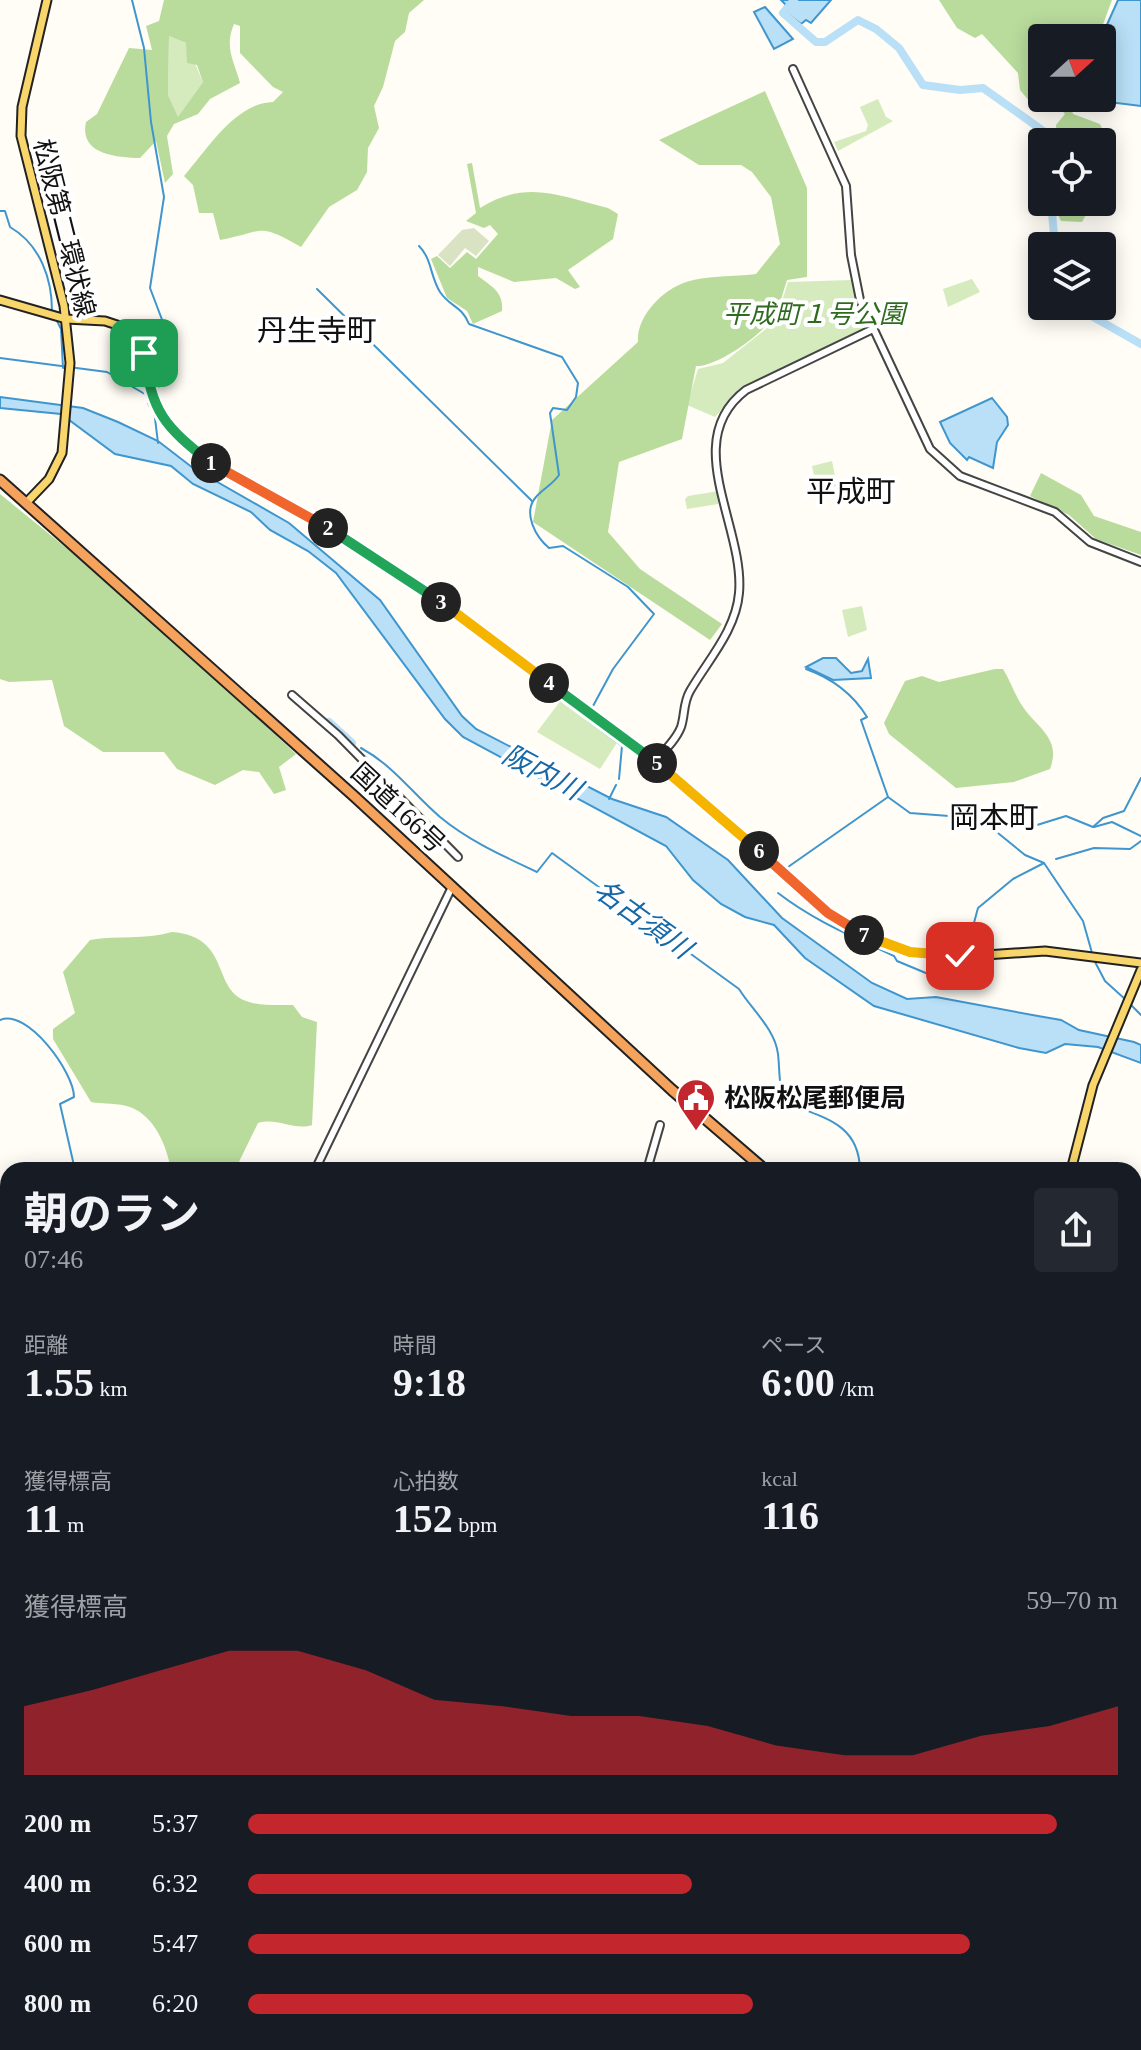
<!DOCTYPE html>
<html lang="ja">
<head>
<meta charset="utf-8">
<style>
  :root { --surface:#171b24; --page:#242831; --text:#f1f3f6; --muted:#9ea1a6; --accent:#c4262e }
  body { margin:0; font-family:"Times New Roman","Noto Sans JP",serif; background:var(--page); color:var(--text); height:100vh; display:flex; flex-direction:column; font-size:30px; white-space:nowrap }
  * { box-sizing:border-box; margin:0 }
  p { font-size:26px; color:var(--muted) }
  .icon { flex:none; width:44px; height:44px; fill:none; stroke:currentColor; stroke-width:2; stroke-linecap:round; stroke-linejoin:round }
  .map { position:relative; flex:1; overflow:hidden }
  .panel { position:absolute; left:0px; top:1162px; width:1142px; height:888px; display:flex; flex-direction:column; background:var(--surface); border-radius:24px 24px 0 0; box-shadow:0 4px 20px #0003 }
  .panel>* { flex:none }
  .needle { width:52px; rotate:69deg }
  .tools { position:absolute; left:1028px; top:24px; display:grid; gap:16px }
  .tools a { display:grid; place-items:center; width:88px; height:88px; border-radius:8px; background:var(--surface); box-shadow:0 4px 20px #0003; font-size:40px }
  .pin { position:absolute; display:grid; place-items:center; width:68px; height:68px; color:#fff; margin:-34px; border-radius:16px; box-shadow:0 4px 12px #0006 }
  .km { position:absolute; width:40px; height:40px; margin:-20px; border-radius:50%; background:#222; color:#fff; font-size:22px; line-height:40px; text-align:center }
  .round { display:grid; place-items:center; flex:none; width:84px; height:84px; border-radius:8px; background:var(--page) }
  .overview { display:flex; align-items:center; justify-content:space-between; height:136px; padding:0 24px }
  h1 { font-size:44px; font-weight:700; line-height:60px }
  .stats { display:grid; grid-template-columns:repeat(3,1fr); gap:12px; height:136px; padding:8px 24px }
  .stats div { display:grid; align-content:center }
  .stats b { font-size:40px; font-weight:700 }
  .stats small { font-size:22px; font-weight:400 }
  .stats p { font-size:22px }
  .chart { height:224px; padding:16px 24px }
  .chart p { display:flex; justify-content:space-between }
  .chart svg { width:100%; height:144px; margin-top:8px; fill:var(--accent); opacity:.7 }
  ul { padding:0 24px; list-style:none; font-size:26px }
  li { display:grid; grid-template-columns:128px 96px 1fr; align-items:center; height:60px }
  li i { height:20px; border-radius:10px; background:var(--accent) }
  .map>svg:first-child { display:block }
  .green { fill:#d5ebbd }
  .forest { fill:#b9dc9c; fill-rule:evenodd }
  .cemetery { fill:#d9e3c4 }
  .water { fill:#b9e0f7; stroke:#3f96cf; stroke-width:2 }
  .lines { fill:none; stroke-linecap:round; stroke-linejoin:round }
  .stream { stroke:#3f96cf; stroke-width:2 }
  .river { stroke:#b9e0f7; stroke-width:8 }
  .minor-casing { stroke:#444; stroke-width:10 }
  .major-casing { stroke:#222; stroke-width:11 }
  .highway-casing { stroke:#222; stroke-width:13 }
  .minor { stroke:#fff; stroke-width:6 }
  .major { stroke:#f9d66b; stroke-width:7 }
  .highway { stroke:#f5a25d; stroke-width:9 }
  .split-1-casing { stroke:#fff; stroke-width:16 }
  .split-2-casing { stroke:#fff; stroke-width:16 }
  .split-3-casing { stroke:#fff; stroke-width:16 }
  .split-4-casing { stroke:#fff; stroke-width:16 }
  .split-5-casing { stroke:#fff; stroke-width:16 }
  .split-6-casing { stroke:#fff; stroke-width:16 }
  .split-7-casing { stroke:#fff; stroke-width:16 }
  .split-8-casing { stroke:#fff; stroke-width:16 }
  .split-1 { stroke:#22a559; stroke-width:10 }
  .split-2 { stroke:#f0652b; stroke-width:10 }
  .split-3 { stroke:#22a559; stroke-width:10 }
  .split-4 { stroke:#f5b400; stroke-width:10 }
  .split-5 { stroke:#22a559; stroke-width:10 }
  .split-6 { stroke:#f5b400; stroke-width:10 }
  .split-7 { stroke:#f0652b; stroke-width:10 }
  .split-8 { stroke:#f5b400; stroke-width:10 }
  .labels { text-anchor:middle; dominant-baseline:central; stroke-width:8; stroke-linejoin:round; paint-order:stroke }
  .street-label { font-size:26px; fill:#111; stroke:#fff }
  .park-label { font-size:26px; font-style:italic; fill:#2f6b1f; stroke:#fff }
  .poi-label { font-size:26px; font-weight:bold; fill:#111; stroke:#fff; text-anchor:start }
  .water-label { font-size:28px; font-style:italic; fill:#1768a6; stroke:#fff }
  .quarter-label { font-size:30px; fill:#111; stroke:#fff }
</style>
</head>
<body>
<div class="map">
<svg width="1141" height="2050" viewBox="0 0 1141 2050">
  <rect width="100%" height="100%" fill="#fffdf5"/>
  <g class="green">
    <path d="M 169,36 L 186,43 L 203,82 L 178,118 L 168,95 Z"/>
    <path d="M 878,99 L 886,117 L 893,121 L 838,151 L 834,142 L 866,131 L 868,125 L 860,107 Z"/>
    <path d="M 972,279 L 980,292 L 948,307 L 943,289 Z"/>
    <path d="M 851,280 L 866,321 L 862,331 L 739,390 L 715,417 L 687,405 L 698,369 L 723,363 L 766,329 L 778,314 L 788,282 Z"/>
    <path d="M 832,461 L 837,486 L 817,490 L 812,466 Z"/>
    <path d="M 719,491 L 718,504 L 687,509 L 685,499 L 688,496 Z"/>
    <path d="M 862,606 L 867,630 L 848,637 L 842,610 Z"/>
    <path d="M 561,700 L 618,741 L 600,769 L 537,732 Z"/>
    <path d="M 8,1534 L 8,1640 L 0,1642 L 0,1537 Z"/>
  </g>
  <g class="forest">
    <path d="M 164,0 L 424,0 L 409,13 L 405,32 L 395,41 L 383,87 L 374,106 L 379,128 L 368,148 L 367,172 L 357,190 L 329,207 L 301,247 C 256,221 265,232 220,240 L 213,213 L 199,213 L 193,185 L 184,176 C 207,150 235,103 273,102 L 283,92 L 273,87 L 240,53 L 240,26 L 234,24 C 224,47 234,61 240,83 L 210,99 L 198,114 L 174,124 L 167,136 L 173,174 L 165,183 L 156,141 L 140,158 C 115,157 79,154 86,122 L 97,114 L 129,48 L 152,50 L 146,26 L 159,21 ZM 169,36 L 186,43 L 187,63 L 197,65 L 203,82 L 178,117 L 168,95 Z"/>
    <path d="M 939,0 L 1112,0 L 1098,38 L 1042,38 L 1042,86 L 1030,102 L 1020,90 L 1018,73 L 982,34 L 975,38 L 957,28 Z"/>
    <path d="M 765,91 L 807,188 L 807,277 L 787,280 C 783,292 780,306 774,316 C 763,334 717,367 696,366 L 682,439 L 619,462 L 608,532 L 640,569 L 722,624 L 710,640 L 533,522 L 552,420 L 638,342 C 636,317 662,290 686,282 C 708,275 734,277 756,274 L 780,244 L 771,197 L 752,172 L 741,165 L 699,165 L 659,140 Z"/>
    <path d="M 1052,98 L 1068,98 L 1073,114 L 1100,124 L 1115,157 L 1102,176 L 1102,142 L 1057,142 L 1056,125 L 1065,114 Z"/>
    <path d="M 472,163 L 480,208 C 527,179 559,196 608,208 L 618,214 L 613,239 L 568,270 L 580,287 L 575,289 L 556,278 L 514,282 L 478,267 L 478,276 C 491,286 504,292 502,311 L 473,324 L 467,311 L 447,298 L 431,259 L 437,256 L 450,268 L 467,252 L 476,259 L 498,234 L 490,225 L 484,228 L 466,221 L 476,213 L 467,164 Z"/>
    <path d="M 1052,202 L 1093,202 L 1082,222 L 1061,221 Z"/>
    <path d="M 1041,473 L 1081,495 L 1094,516 L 1141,532 L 1141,555 L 1096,539 L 1069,515 L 1030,496 Z"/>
    <path d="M 0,494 L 140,608 L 296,754 L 279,767 L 286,790 L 274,794 L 259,772 L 243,770 L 215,785 L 177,769 L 164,752 L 103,752 L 64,726 L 52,680 L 9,682 L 0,679 Z"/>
    <path d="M 995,669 L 1003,669 C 1010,680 1014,693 1021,704 C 1036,728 1062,737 1050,769 L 1014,782 L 956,788 L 889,734 L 884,723 L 905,681 L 922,676 L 939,682 Z"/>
    <path d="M 172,932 C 233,937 210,991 249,1002 C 262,1006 280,1005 293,1005 L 302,1017 L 317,1022 L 312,1125 C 294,1131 277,1117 258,1123 L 235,1170 L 171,1170 C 167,1147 155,1116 130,1107 C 119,1103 103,1104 91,1102 L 53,1039 L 53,1029 L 75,1013 L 63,972 L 90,940 C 118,935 144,940 172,932 Z"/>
    <path d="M 0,1756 L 8,1757 L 8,1860 L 0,1862 Z"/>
    <path d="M 0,1892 L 8,1907 L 8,1944 L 0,1940 Z"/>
  </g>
  <path class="cemetery" d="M 474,228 L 489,241 L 476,256 L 465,248 L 450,266 L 438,255 L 462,230 Z"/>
  <g class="water">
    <path d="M 781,0 L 831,0 L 811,23 L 806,20 L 801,24 L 783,10 L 786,5 Z"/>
    <path d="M 1118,0 L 1141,0 L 1141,106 L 1085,99 L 1102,98 L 1101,38 Z"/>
    <path d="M 765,7 L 793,39 L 774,49 L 754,12 Z"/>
    <path d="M 0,397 L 83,408 L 118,422 L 158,441 L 193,468 L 289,523 L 380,600 L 462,716 L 476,729 L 612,799 L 666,817 L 728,860 L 782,918 L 872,983 L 907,999 L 936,997 L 1038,1016 L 1061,1020 L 1079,1030 L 1134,1042 L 1141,1045 L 1141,1063 L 1098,1047 L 1065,1044 L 1046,1053 L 1019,1048 L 874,1006 L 805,958 L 774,925 L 745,917 L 721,904 L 693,880 L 666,846 L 463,737 L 445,719 L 336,573 L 308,551 L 270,530 L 251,512 L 193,484 L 171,466 L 115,454 L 61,414 L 0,408 Z"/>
    <path d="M 992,398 L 1007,417 L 1008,425 L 997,442 L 993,468 L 969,457 L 967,460 L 950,443 L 940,422 Z"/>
    <path d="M 823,658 L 836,658 L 851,673 L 862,671 L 868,659 L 871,678 L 833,680 L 806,667 Z"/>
    <path d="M 3,1554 L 8,1586 L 8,1631 L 0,1631 Z"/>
  </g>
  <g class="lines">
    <g class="stream">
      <path d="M 132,0 L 144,48 L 151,122 L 164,197 L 150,288 L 169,338 L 165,369 L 154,399"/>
      <path d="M 0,211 L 5,211 L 10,227 C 41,245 52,280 52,311"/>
      <path d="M 419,246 C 432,259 430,276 440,292 C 450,307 462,306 469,324 L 562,357 L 578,383 L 576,397 L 567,410 L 553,408 L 550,413 L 559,475 C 553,484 543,489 536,497 C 522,513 536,537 549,548 L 563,546 L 628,587 L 654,614 L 613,669 L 586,719 L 622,746 L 619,779"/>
      <path d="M 317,289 L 532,501"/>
      <path d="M 57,321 L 61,329 L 63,368"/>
      <path d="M 0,358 L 107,372 L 150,397"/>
      <path d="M 154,410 L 158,443"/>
      <path d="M 806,669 C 831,678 853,694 867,717 L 861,720 L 888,797 L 910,813 L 962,817 L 991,827 L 1037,825 L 1066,816 L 1093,827 L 1103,818 L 1124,811 L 1141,778"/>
      <path d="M 361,748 C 394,766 412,793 440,817 C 469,841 503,856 537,872 L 552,853 L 739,989 C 752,1010 775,1029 778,1054 C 780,1070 778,1087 786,1103 C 825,1118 859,1124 860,1170"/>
      <path d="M 609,799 L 616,785"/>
      <path d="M 1094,827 L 1112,822 L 1141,836"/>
      <path d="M 993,829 L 1025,855 L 1044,863 L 1083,921 L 1094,960 L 1105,981 L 1126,1000"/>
      <path d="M 1056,859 L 1094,848 L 1130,849 L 1141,841"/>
      <path d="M 788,867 L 888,797"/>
      <path d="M 778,893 C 816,922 852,936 894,956 L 897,961 L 945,981 L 960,961"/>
      <path d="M 966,952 L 978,908 L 1013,879 L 1044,863"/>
      <path d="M 1130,1004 L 1141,1015"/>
      <path d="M 0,1020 C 27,1008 74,1072 74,1097 L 60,1104 L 75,1170"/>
      <path d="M 1134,1370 L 1141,1372"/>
      <path d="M 0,1703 L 8,1707"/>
      <path d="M 0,1984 L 8,1983"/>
      <path d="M 417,2042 L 424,2050"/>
    </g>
    <g class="river">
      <path d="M 794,0 L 783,13 L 816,42 L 825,42 L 858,20 L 876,29 L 899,48 L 923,85 L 960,90 L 983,88 L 1049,135 L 1053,142"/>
      <path d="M 1051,202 L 1055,246"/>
      <path d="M 1074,306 L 1141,344"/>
      <path d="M 329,722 L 352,743"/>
      <path d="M 543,2050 L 543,2042"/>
    </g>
    <defs>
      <g id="minor">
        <path d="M 793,69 L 846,186 L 851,255 L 860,300 L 930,449 L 960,476 L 1055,512 L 1090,542 L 1141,562"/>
        <path d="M 292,695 L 338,735 L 458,857"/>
        <path d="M 655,761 C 664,751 676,740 681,727 C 685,715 683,703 690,691 C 708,660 736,630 739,593 C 745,526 679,441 746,390 L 873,329"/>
        <path d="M 315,1170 L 451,889"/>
        <path d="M 647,1170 L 660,1125"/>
        <path d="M 0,1537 L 8,1534"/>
        <path d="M 1134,1865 L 1141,1864"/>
        <path d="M 281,2050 L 282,2042"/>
      </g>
      <g id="major">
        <path d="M 0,300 L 66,319 L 105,321 L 129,329 L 144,353 L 153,403 L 170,427 L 196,452 L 213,465 L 313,519 L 350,545 L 423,589 L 673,774 L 843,924 L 889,946 L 924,955 L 957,957 L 1045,951 L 1141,963"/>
        <path d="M 27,502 L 49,479 L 62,453 L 70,363 L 64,306 L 21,136 L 22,107 L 47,0"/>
        <path d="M 1071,1170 L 1093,1085 L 1141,970"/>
        <path d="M 1134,1661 L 1141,1640"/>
        <path d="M 1081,2050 L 1082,2042"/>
      </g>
      <g id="highway">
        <path d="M 0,480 L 355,797 L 672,1090 L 765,1170"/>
        <path d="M 1134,1331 L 1141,1333"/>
      </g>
    </defs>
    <use href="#minor" class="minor-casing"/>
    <use href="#major" class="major-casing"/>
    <use href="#highway" class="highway-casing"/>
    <use href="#minor" class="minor"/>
    <use href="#major" class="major"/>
    <use href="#highway" class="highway"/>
  </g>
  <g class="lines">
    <defs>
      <path id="split-1" d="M 144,353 C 152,413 164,426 211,463"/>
      <path id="split-2" d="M 211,463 L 328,528"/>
      <path id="split-3" d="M 328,528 L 441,602"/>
      <path id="split-4" d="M 441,602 L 549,683"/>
      <path id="split-5" d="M 549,683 L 657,763"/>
      <path id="split-6" d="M 657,763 L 759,851"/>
      <path id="split-7" d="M 759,851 L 828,913 L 864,935"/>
      <path id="split-8" d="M 864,935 L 910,952 L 960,956"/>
    </defs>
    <use href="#split-1" class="split-1-casing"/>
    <use href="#split-2" class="split-2-casing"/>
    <use href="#split-3" class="split-3-casing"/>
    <use href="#split-4" class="split-4-casing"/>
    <use href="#split-5" class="split-5-casing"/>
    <use href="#split-6" class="split-6-casing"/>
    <use href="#split-7" class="split-7-casing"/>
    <use href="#split-8" class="split-8-casing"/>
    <use href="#split-1" class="split-1"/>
    <use href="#split-2" class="split-2"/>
    <use href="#split-3" class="split-3"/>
    <use href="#split-4" class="split-4"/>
    <use href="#split-5" class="split-5"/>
    <use href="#split-6" class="split-6"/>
    <use href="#split-7" class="split-7"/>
    <use href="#split-8" class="split-8"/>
  </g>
  <defs>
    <symbol id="civic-pin" viewBox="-11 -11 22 30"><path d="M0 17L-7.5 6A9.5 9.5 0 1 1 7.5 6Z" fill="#c4262e" stroke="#fff"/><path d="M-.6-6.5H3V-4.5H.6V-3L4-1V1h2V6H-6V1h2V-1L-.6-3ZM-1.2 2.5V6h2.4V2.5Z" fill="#fff"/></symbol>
  </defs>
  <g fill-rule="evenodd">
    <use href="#civic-pin" x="674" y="1076" width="44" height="60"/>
  </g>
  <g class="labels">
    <g class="street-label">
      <text transform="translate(64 228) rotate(76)">松阪第二環状線</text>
      <text transform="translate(398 808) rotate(43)">国道166号</text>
    </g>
    <g class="park-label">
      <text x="814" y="314">平成町１号公園</text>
    </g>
    <g class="poi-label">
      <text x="724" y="1098">松阪松尾郵便局</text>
    </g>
    <g class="water-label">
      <text transform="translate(542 772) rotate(28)">阪内川</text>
      <text transform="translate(643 919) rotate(36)">名古須川</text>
    </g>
    <g class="quarter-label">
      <text x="317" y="330">丹生寺町</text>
      <text x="851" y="491">平成町</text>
      <text x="994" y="817">岡本町</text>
    </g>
  </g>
</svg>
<div class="tools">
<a><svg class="needle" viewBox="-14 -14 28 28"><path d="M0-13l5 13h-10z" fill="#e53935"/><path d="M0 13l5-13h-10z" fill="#9ea1a6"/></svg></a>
<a><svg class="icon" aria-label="locate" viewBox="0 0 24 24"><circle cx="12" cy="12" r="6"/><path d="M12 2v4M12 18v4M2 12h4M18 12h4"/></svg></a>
<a><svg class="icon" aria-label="layers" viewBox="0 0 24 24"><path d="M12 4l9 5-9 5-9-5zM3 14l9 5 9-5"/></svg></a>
</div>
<div class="pin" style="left:144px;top:353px;background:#1e9e55"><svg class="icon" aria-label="arrive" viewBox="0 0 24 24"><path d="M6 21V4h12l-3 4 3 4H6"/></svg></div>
<div class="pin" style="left:960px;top:956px;background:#d93025"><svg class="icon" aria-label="check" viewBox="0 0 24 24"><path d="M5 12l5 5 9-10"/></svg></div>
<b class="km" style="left:211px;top:463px">1</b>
<b class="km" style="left:328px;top:528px">2</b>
<b class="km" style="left:441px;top:602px">3</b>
<b class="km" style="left:549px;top:683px">4</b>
<b class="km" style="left:657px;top:763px">5</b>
<b class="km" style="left:759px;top:851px">6</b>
<b class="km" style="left:864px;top:935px">7</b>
<section class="panel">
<div class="overview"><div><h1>朝のラン</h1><p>07:46</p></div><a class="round"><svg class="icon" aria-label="share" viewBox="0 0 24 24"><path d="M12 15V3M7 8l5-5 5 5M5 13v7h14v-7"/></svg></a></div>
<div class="stats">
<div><p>距離</p><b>1.55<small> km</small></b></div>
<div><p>時間</p><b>9:18</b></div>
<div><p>ペース</p><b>6:00<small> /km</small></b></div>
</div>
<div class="stats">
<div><p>獲得標高</p><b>11<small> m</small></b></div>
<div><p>心拍数</p><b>152<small> bpm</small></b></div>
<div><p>kcal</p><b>116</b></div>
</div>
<div class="chart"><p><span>獲得標高</span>59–70 m</p>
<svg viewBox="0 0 160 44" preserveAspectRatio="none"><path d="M0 44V23L10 18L20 12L30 6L40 6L50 12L60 21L70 23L80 26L90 26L100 29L110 35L120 38L130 38L140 32L150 29L160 23V44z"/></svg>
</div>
<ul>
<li><b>200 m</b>5:37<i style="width:93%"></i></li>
<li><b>400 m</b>6:32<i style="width:51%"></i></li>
<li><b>600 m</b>5:47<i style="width:83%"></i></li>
<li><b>800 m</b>6:20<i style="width:58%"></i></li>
</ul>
</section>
</div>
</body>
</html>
